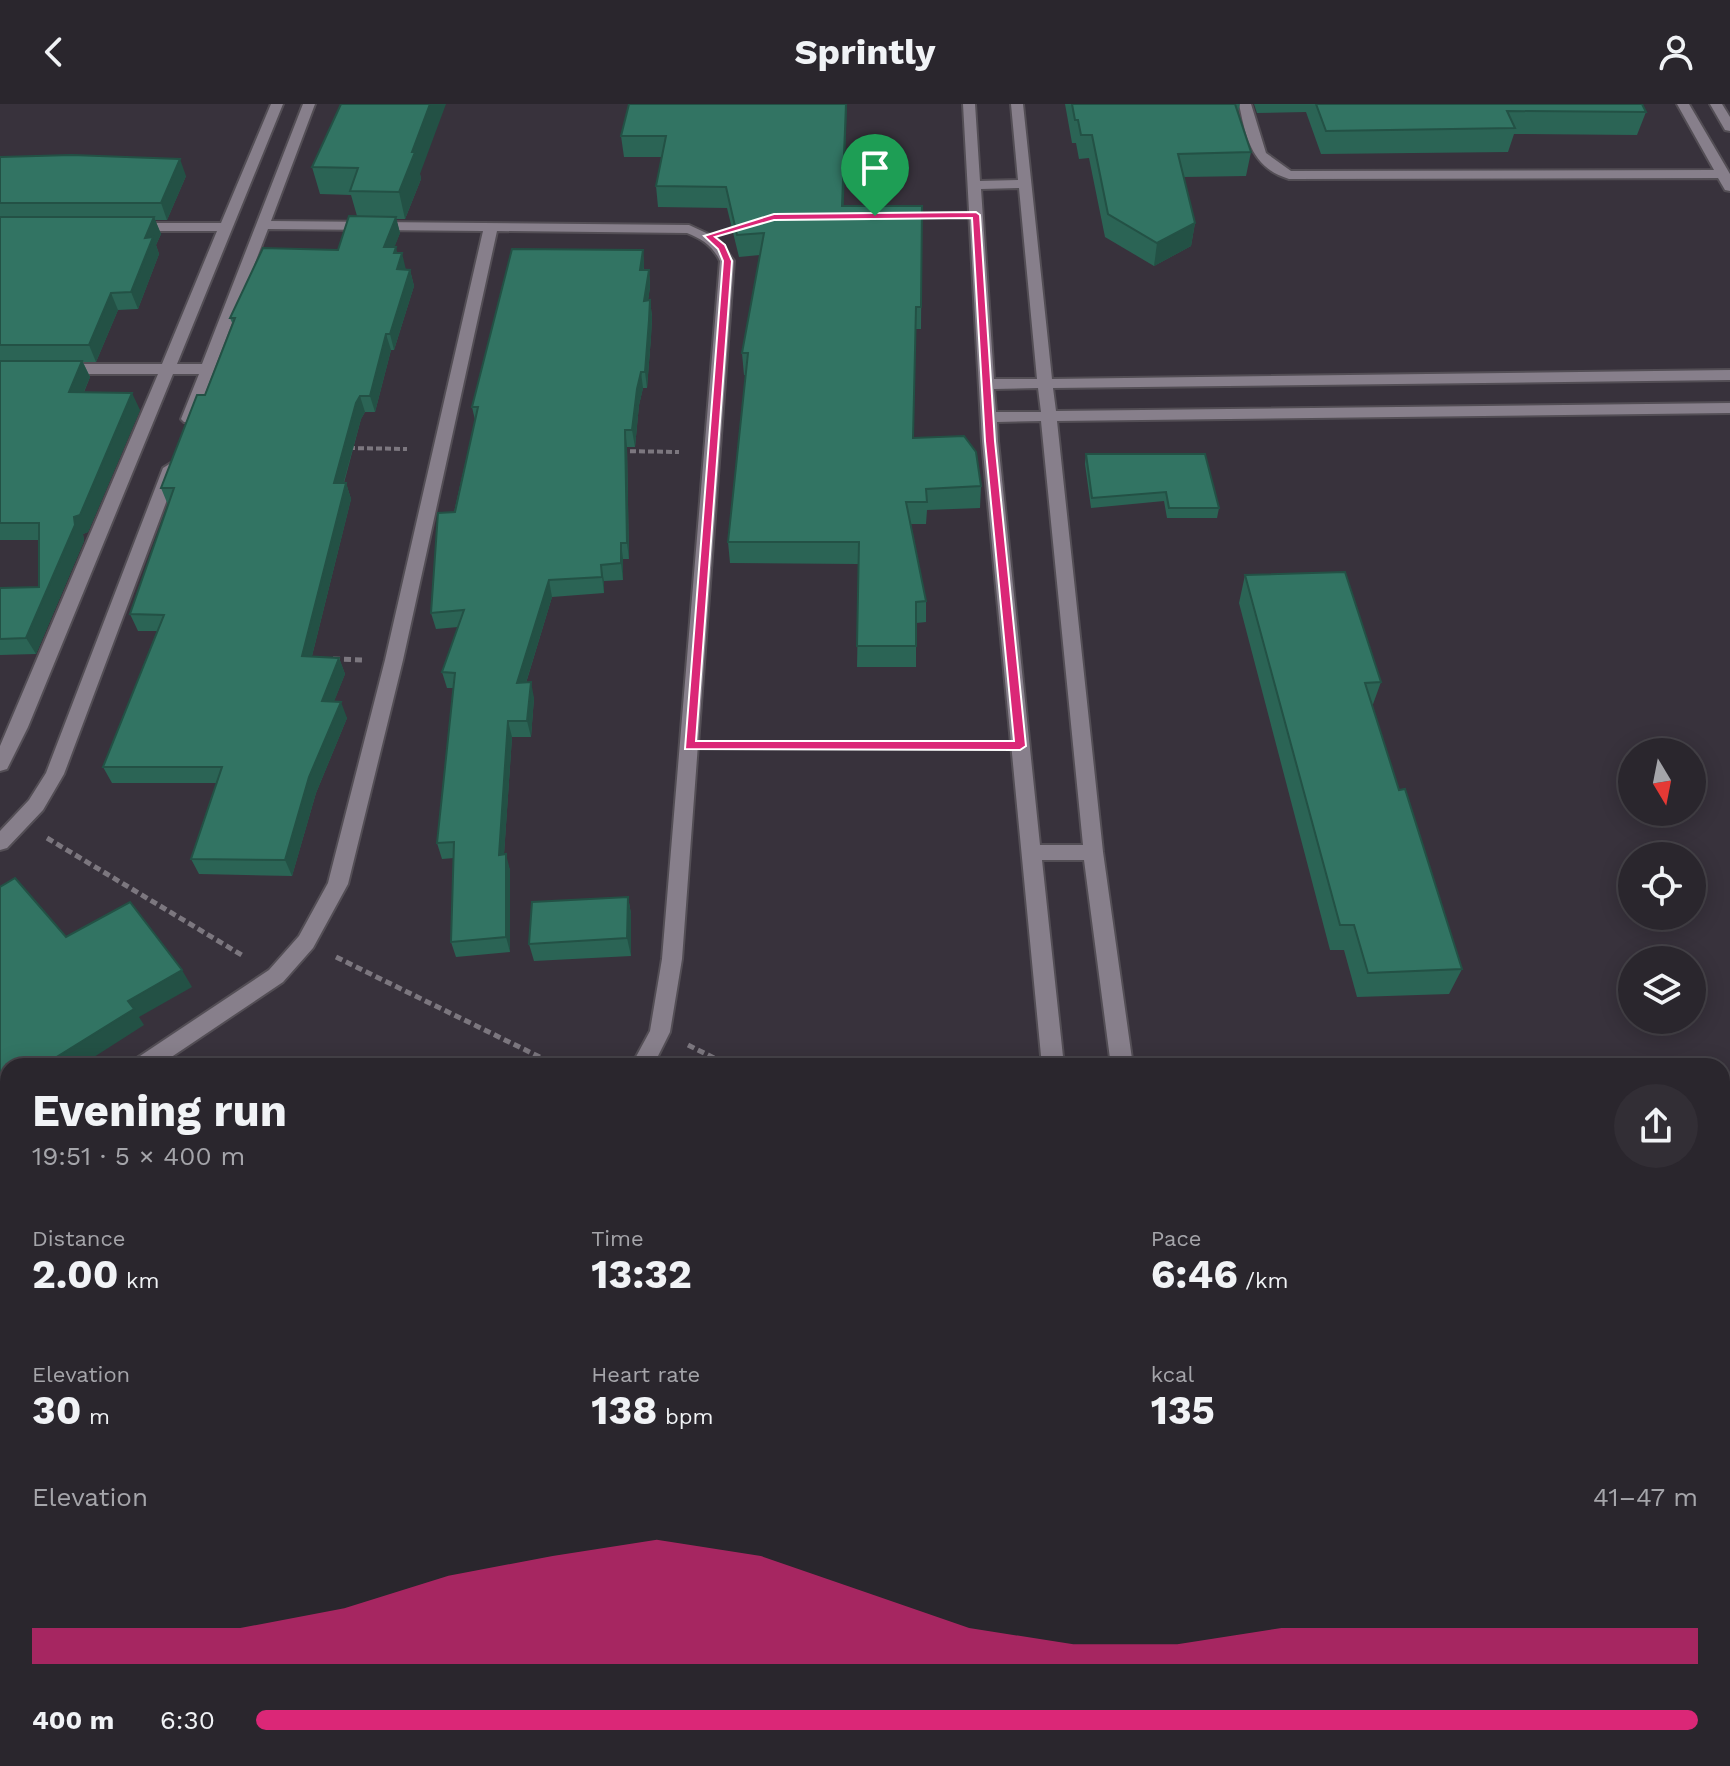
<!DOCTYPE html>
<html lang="en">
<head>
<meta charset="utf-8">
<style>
  :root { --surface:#2a262d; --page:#322e35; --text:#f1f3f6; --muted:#a5a5aa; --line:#464349; --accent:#db2777 }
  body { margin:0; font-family:"Work Sans",sans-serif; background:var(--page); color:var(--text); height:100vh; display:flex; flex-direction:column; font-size:30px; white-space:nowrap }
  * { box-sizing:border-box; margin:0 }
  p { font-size:26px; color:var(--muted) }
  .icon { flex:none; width:44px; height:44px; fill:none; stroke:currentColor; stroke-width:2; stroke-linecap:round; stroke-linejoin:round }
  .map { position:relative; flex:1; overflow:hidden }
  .panel { position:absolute; left:0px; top:954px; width:1730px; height:708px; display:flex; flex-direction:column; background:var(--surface); border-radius:24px 24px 0 0; box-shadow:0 4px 20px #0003,0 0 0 2px var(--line) }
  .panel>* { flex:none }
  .needle { width:52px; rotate:170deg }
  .fabs { position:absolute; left:1618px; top:634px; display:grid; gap:16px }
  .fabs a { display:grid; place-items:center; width:88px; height:88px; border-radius:50%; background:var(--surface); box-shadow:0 4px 20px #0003,0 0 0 2px var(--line); font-size:40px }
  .pin { position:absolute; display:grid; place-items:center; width:68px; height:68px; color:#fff; margin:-82px -34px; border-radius:50% 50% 50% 0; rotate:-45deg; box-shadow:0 0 8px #0007 }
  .pin .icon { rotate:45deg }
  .round { display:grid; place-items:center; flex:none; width:84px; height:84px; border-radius:42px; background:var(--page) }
  .headline { display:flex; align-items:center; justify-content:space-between; height:136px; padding:0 32px }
  h1 { font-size:44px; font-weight:700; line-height:60px }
  .figures { display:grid; grid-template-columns:repeat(3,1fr); gap:12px; height:136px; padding:8px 32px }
  .figures div { display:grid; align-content:center }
  .figures b { font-size:40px; font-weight:700 }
  .figures small { font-size:22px; font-weight:400 }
  .figures p { font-size:22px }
  .chart { height:224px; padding:16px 32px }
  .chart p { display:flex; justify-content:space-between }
  .chart svg { width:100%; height:144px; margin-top:8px; fill:var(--accent); opacity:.7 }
  ul { padding:0 32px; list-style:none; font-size:26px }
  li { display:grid; grid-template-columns:128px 96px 1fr; align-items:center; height:60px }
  li i { height:20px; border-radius:10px; background:var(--accent) }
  header { display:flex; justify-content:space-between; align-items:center; height:104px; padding:0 32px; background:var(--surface); font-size:36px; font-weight:700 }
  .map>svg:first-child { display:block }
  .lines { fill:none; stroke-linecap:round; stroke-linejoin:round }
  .street-casing { stroke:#534e55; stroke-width:4 }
  .path-far2 { stroke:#7c777f; stroke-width:4; stroke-dasharray:6 3; stroke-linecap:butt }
  .path-far1 { stroke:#7c777f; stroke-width:5; stroke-dasharray:7 4; stroke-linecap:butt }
  .path { stroke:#7c777f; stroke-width:6; stroke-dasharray:10 5; stroke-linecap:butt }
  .street { fill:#877f8b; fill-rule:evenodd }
  .wall { fill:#2b6455 }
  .shaded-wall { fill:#235145 }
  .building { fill:#327463; stroke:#235145; stroke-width:2 }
  .route { fill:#db2777; stroke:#fff; stroke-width:2; fill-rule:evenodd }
</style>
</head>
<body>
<header><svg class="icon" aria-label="back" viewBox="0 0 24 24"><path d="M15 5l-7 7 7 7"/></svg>Sprintly<svg class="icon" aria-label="person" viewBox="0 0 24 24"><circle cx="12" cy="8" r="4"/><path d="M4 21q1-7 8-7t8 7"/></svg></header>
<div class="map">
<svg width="1730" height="1662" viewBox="0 0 1730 1662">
  <rect width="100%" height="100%" fill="#38323c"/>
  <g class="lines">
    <defs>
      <g id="street">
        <path d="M 271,0 L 283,0 L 177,260 L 202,260 L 303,0 L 315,0 L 271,117 L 689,121 L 717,134 L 734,157 L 682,855 L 670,928 L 653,962 L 631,962 L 650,927 L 662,855 L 720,157 C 713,142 702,135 687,129 L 497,127 L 403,556 L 348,780 L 313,844 L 283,878 L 158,962 L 130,962 L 134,956 L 269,866 L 299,832 L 328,779 L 385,556 L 483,127 L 268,125 L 194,318 L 184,318 L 181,315 L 199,270 L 173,270 L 28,623 L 7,665 L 0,667 L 0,642 L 158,270 L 60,270 L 52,265 L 60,260 L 162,260 L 217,127 L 131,127 L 124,123 L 131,119 L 221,119 Z"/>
        <path d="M 963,0 L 975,0 L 980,77 L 1018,76 L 1011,0 L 1023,0 L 1052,275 L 1730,266 L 1730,276 L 1053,284 L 1056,307 L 1730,299 L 1730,309 L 1057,317 L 1103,748 L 1133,962 L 1111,962 L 1084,756 L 1042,756 L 1064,962 L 1042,962 L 982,337 ZM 1019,84 L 1037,275 L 994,275 L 981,85 ZM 1038,284 L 1041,308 L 996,308 L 994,285 ZM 1041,317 L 1083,741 L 1040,741 L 998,337 L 997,318 Z"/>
        <path d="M 1239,0 L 1251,0 L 1266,49 L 1291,67 L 1714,66 L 1677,0 L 1689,0 L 1730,70 L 1730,87 L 1725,86 L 1718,74 L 1289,75 C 1252,64 1246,34 1239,0 Z"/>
        <path d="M 1710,0 L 1722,0 L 1730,13 L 1730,27 L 1725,26 Z"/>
        <path d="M 171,359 L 179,364 L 64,670 L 43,706 L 7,744 L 0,746 L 0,727 L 29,696 L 46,669 L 163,364 Z"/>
        <path d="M 8,1041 L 8,1064 L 0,1067 L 0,1044 Z"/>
        <path d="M 8,1484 L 8,1513 L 0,1516 L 0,1487 Z"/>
        <path d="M 1722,1601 L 1730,1604 L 1730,1634 L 1722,1631 Z"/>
        <path d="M 481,1654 L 513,1654 L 509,1662 L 477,1662 Z"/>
        <path d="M 615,1654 L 647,1654 L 643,1662 L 611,1662 Z"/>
        <path d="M 1640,1654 L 1673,1654 L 1677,1662 L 1644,1662 Z"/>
      </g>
    </defs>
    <use href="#street" class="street-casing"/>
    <g class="path-far2">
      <path d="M 917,111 L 947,111"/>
      <path d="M 349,344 L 407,345"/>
      <path d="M 621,347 L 679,348"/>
    </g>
    <g class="path-far1">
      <path d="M 333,555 L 363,556"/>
      <path d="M 721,641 L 987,642"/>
      <path d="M 47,734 L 245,853"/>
      <path d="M 336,853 L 558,962"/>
      <path d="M 688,941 L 730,962"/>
    </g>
    <g class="path">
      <path d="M 555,960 L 558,962"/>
      <path d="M 727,960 L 730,962"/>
      <path d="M 1181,1654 L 1187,1662"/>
    </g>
    <use href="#street" class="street"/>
  </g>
  <g class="wall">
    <path d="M 341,0 L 420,70 L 421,75 L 405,115 L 396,115 L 400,129 L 394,143 L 406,166 L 410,166 L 414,182 L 394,246 L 391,246 L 375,308 L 365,308 L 361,315 L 344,379 L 346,379 L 351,395 L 312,552 L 339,554 L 345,570 L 334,597 L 347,614 L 316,689 L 292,772 L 199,770 L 191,755 L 217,679 L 112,679 L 103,663 L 157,527 L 138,527 L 130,510 L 168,401 L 161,384 L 205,291 L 233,221 L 230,214 L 338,146 L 357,112 L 351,91 L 320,90 L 312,63 Z"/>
    <path d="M 629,0 L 843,102 L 922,102 L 921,225 L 915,225 L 913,334 L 981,382 L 980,404 L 927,406 L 926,420 L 911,420 L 926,497 L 926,518 L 916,519 L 916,563 L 857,563 L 859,460 L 730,459 L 728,438 L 746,271 L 744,271 L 742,249 L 760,151 L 739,153 L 727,104 L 658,103 L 656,82 L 662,53 L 624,53 L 621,32 Z"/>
    <path d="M 1065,0 L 1240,0 L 1238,8 L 1251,48 L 1246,72 L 1184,73 L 1195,119 L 1191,142 L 1154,162 L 1105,133 L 1089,54 L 1079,55 L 1076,39 L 1072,39 Z"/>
    <path d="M 1254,0 L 1642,0 L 1646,8 L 1637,31 L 1514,30 L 1508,48 L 1321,50 L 1306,8 L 1257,9 Z"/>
    <path d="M 0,53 L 186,72 L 167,116 L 155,116 L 161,130 L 156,141 L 159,150 L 138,205 L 118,206 L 96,258 L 83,258 L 90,273 L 84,288 L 140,306 L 88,428 L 83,430 L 84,437 L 36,550 L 0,551 L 0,484 L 39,483 L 39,436 L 0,436 Z"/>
    <path d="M 643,146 L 644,166 L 649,166 L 650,183 L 648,196 L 650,196 L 652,213 L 651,233 L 647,284 L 643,284 L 639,301 L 635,343 L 627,343 L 629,455 L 623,455 L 623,476 L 604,477 L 604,489 L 552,493 L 526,579 L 534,594 L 531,633 L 512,633 L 504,750 L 510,766 L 510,848 L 456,853 L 451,838 L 454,754 L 442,755 L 437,739 L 454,584 L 447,584 L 442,568 L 458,523 L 436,525 L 431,509 L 475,316 L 472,303 Z"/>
    <path d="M 1086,350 L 1219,404 L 1217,414 L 1167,414 L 1164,397 L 1091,404 L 1085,360 Z"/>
    <path d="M 1245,471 L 1381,578 L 1372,603 L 1399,686 L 1462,865 L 1449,890 L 1357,893 L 1344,846 L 1330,846 L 1239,499 Z"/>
    <path d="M 628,793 L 631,810 L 631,852 L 534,857 L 529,840 Z"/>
    <path d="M 1722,1283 L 1730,1289 L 1730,1458 L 1722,1451 Z"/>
  </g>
  <g class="shaded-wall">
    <path d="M 430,0 L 446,0 L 420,70 L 421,75 L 405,115 L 399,88 L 412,48 Z"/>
    <path d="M 846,0 L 847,0 L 843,124 L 842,102 Z"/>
    <path d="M 180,55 L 186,72 L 167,116 L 161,99 Z"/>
    <path d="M 154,113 L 161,130 L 156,141 L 159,150 L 138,205 L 131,188 L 145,134 Z"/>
    <path d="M 396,113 L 400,129 L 388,160 L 384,143 Z"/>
    <path d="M 1195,119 L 1191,142 L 1154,162 L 1157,139 Z"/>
    <path d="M 396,143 L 399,158 L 402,149 L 406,166 L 401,182 L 394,149 Z"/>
    <path d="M 643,146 L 644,162 L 642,183 L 640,166 Z"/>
    <path d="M 410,166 L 414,182 L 394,246 L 390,230 Z"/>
    <path d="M 649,166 L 650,183 L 646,213 L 644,197 Z"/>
    <path d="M 111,189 L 118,206 L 96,258 L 89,241 Z"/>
    <path d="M 650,196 L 652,213 L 651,233 L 647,284 L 645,268 Z"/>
    <path d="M 386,230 L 391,246 L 375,308 L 370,292 Z"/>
    <path d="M 82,257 L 90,273 L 77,304 L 69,288 Z"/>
    <path d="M 641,268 L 643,284 L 639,301 L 635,343 L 632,326 L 637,285 Z"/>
    <path d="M 132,289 L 140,306 L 88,428 L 83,430 L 84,437 L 36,550 L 26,534 L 74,413 Z"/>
    <path d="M 360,292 L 365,308 L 361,315 L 339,395 L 334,379 L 356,299 Z"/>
    <path d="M 625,326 L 627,343 L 629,455 L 627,439 Z"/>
    <path d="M 346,379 L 351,395 L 308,568 L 302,552 Z"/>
    <path d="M 621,439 L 623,455 L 623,476 L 621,459 Z"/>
    <path d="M 601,461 L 604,477 L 604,489 L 602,473 Z"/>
    <path d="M 549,476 L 552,493 L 521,595 L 517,579 Z"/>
    <path d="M 339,554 L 345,570 L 328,613 L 322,597 Z"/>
    <path d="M 531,578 L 534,594 L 531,633 L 527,617 Z"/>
    <path d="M 341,598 L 347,614 L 316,689 L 292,772 L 285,756 L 309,673 Z"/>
    <path d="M 508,617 L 512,633 L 503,766 L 499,751 Z"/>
    <path d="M 506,750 L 510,766 L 510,848 L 506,833 Z"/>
    <path d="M 628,793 L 631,810 L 631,852 L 627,834 Z"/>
    <path d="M 182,866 L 192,883 L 139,913 L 144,921 L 80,962 L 42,962 L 128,897 Z"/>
    <path d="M 8,983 L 8,1008 L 0,1013 L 0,988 Z"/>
    <path d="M 75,1654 L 100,1654 L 89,1662 L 65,1662 Z"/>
    <path d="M 386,1654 L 390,1654 L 396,1661 L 377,1662 Z"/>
  </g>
  <g class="building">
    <path d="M 341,0 L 430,0 L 412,48 L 415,48 L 399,88 L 350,87 L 358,64 L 312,63 Z"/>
    <path d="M 629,0 L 846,0 L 842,102 L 922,102 L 921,203 L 916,203 L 913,334 L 964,332 L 976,348 L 981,382 L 926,385 L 927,398 L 906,398 L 926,497 L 916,498 L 916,542 L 857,542 L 859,438 L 728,438 L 748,249 L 742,249 L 764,129 L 737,131 L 726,83 L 656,82 L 666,32 L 621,32 Z"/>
    <path d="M 1072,0 L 1235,0 L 1251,48 L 1178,50 L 1195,119 L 1157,139 L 1108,110 L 1092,31 L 1081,31 L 1078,16 L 1075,16 Z"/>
    <path d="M 1316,0 L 1642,0 L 1646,8 L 1507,7 L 1515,24 L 1326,27 Z"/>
    <path d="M 72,51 L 180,55 L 161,99 L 0,99 L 0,53 Z"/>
    <path d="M 349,112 L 396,113 L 384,143 L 396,143 L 394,149 L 402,149 L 397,165 L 410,166 L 390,230 L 386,230 L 370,292 L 360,292 L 356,299 L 334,379 L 346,379 L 302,552 L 339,554 L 322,597 L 341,598 L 309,673 L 285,756 L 191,755 L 222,663 L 103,663 L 164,511 L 130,510 L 174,384 L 161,384 L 197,291 L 205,291 L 235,214 L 230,214 L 263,144 L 338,146 Z"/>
    <path d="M 0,113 L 154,113 L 145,134 L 153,133 L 131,188 L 111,189 L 89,241 L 0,241 Z"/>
    <path d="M 512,145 L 643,146 L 640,166 L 649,166 L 644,197 L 650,196 L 649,216 L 645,268 L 641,268 L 637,285 L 632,326 L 625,326 L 627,439 L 621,439 L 621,459 L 601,461 L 602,473 L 549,476 L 517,579 L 531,578 L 527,617 L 508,617 L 499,751 L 506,750 L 506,833 L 451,838 L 454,738 L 437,739 L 455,569 L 442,568 L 464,506 L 431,509 L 438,409 L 455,408 L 478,303 L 472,303 Z"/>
    <path d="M 0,257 L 82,257 L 69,288 L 132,289 L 80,411 L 74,413 L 75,421 L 26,534 L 0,535 L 0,484 L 39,483 L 39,419 L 0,419 Z"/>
    <path d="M 1086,350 L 1205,350 L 1219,404 L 1169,404 L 1166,388 L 1092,394 Z"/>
    <path d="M 1345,468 L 1381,578 L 1365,579 L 1399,686 L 1405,685 L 1462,865 L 1368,869 L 1354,821 L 1340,821 L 1245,471 Z"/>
    <path d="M 15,774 L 66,833 L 130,798 L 182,866 L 128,897 L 134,905 L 42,962 L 8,962 L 8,983 L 0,988 L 0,783 Z"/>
    <path d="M 628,793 L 627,834 L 529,840 L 532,798 Z"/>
    <path d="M 197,954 L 203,962 L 183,962 Z"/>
    <path d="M 8,1229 L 8,1275 L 0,1267 L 0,1235 Z"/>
    <path d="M 1722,1283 L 1730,1289 L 1730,1428 L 1722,1421 L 1722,1408 L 1724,1406 L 1722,1404 Z"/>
    <path d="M 8,1571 L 8,1619 L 0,1605 L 0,1577 Z"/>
    <path d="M 28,1654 L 75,1654 L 65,1662 L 33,1662 Z"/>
    <path d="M 279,1654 L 386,1654 L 377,1662 L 286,1662 Z"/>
  </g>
  <path class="route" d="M 976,108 L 980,111 L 995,337 L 1026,642 L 1020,646 L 685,645 L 723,157 L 718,145 L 704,132 L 774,110 ZM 972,114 L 985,337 L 1014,637 L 696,637 L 732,157 L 725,141 L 715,133 L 774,116 Z"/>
</svg>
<div class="fabs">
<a><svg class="needle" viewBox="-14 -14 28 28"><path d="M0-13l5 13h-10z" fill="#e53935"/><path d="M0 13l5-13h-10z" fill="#a5a5aa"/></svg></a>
<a><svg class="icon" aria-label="locate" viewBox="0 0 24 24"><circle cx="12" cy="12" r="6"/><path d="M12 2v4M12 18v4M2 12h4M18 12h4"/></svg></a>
<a><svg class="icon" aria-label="layers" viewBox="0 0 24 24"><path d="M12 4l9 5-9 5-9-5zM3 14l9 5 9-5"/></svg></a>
</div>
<div class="pin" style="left:875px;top:112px;background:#1e9e55"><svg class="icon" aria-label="arrive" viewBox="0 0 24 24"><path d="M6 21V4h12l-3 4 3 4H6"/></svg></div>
<section class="panel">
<div class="headline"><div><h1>Evening run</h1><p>19:51 · 5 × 400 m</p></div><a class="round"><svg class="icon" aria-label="share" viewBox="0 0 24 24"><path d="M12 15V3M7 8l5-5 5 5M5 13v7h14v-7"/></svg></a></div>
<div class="figures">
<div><p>Distance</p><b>2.00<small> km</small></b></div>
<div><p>Time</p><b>13:32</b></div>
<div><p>Pace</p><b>6:46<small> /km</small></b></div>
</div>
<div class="figures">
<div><p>Elevation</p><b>30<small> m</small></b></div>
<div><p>Heart rate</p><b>138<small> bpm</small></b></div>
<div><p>kcal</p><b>135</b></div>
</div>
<div class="chart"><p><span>Elevation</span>41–47 m</p>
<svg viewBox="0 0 160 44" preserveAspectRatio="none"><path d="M0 44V33L10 33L20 33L30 27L40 17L50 11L60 6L70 11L80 22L90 33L100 38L110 38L120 33L130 33L140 33L150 33L160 33V44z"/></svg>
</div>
<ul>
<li><b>400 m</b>6:30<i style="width:100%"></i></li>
</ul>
</section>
</div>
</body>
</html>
